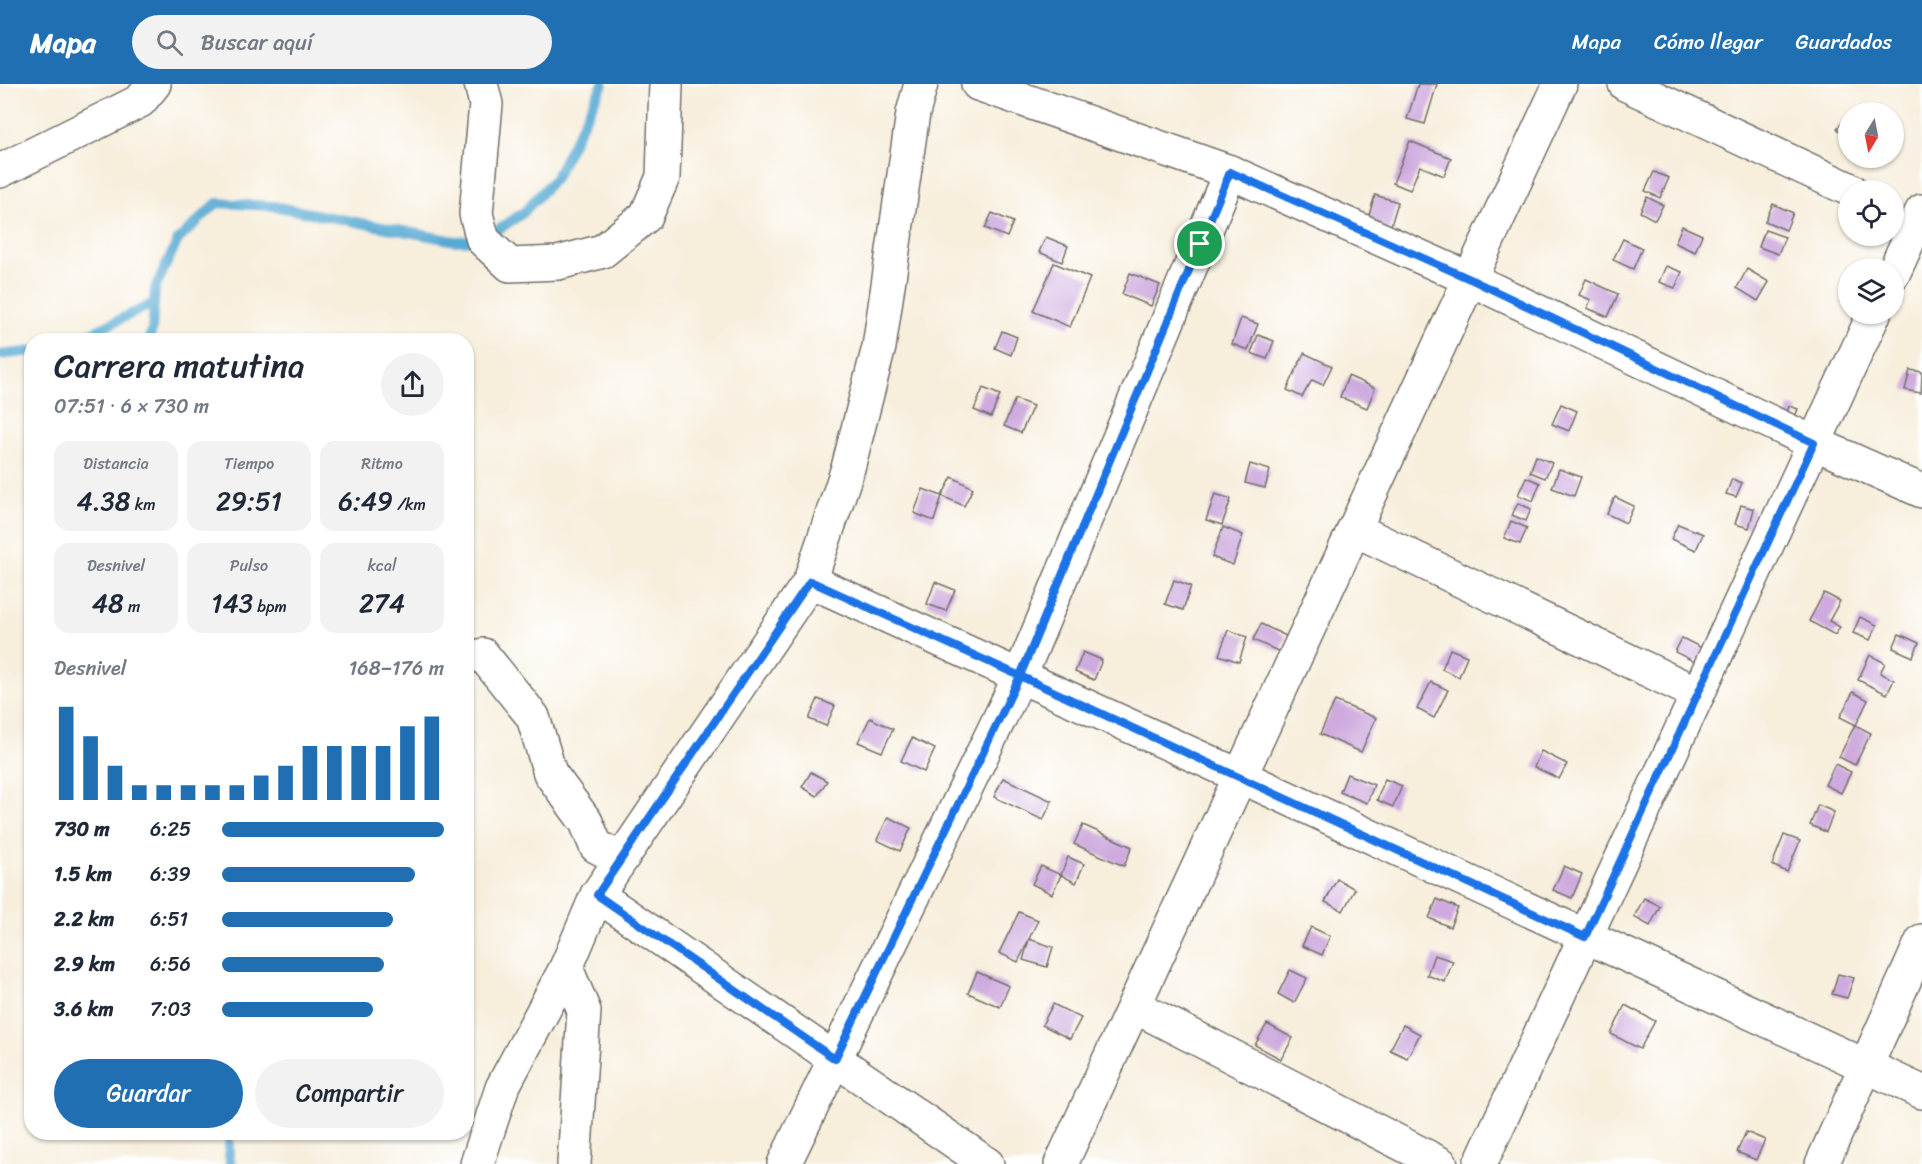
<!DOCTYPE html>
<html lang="es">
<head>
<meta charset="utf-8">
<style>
  :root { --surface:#fff; --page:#f2f2f3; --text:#1f2937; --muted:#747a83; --accent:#1f6fb2 }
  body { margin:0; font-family:Sriracha,sans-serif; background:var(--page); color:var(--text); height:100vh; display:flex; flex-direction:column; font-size:22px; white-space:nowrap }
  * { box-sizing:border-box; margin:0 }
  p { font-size:20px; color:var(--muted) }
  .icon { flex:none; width:33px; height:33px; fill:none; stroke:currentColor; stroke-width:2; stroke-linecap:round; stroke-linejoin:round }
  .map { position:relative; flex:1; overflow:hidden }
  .side { position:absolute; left:24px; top:249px; width:450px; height:807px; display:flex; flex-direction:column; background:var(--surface); border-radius:24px; box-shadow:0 2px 4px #0004 }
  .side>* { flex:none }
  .needle { width:39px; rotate:190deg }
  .buttons { position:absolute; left:1838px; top:18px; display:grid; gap:12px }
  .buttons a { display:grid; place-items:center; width:66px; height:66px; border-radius:50%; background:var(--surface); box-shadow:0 2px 4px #0004; font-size:30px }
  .pin { position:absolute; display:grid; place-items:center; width:51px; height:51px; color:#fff; margin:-26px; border:3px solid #fff; border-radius:50%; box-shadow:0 2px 6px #0007 }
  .round { display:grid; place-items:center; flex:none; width:63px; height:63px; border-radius:32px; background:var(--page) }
  .headline { display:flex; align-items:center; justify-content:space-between; height:102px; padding:0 30px }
  h1 { font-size:33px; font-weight:600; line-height:45px }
  .metrics { display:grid; grid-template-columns:repeat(3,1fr); gap:9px; height:102px; padding:6px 30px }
  .metrics div { display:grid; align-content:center; border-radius:15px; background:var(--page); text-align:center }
  .metrics b { font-size:26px; font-weight:600 }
  .metrics small { font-size:16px; font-weight:400 }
  .metrics p { font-size:16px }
  .chart { height:168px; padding:12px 30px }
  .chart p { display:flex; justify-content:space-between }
  .chart svg { width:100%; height:108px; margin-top:6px; stroke:var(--accent); stroke-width:6 }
  .primary-button { display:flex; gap:12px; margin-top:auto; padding:12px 30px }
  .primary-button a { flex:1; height:69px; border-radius:36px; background:var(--accent); color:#fff; font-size:24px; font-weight:600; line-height:69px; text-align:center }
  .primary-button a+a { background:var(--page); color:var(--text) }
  ul { padding:0 30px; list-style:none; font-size:20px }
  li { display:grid; grid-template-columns:96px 72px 1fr; align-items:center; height:45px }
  li i { height:15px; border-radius:8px; background:var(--accent) }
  header { display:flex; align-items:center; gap:36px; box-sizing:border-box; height:84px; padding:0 30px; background:var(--accent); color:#fff }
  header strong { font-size:28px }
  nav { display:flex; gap:33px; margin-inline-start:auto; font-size:21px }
  .search { width:420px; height:54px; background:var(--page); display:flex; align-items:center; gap:15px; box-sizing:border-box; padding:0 21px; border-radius:33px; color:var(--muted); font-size:22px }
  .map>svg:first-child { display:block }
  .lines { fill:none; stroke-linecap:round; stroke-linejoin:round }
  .stream { stroke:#58aad3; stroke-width:10 }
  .building { fill:#ceaade }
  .minor-casing { stroke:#726f69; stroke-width:36 }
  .minor { stroke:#fff; stroke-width:33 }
  .route-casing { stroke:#fff; stroke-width:12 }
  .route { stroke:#1a73e8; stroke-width:8 }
</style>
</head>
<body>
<header>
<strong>Mapa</strong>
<div class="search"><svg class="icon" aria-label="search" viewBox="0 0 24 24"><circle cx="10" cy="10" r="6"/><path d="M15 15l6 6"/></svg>Buscar aquí</div>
<nav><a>Mapa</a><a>Cómo llegar</a><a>Guardados</a></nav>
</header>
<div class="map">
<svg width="1922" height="1080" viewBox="0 0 1922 1080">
  <rect width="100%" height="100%" fill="#fff"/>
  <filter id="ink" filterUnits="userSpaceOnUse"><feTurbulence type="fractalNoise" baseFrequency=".0167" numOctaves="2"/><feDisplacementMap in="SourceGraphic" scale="12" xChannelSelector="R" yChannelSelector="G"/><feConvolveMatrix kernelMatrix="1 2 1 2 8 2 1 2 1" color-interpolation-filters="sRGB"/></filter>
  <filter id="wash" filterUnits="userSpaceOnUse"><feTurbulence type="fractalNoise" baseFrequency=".008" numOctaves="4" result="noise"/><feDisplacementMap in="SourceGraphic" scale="24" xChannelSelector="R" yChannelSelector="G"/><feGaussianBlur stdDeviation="1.35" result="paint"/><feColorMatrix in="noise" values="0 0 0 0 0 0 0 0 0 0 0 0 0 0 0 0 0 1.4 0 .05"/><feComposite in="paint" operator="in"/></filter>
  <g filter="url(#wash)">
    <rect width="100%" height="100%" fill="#f7eedc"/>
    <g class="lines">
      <g class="stream">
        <path d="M 77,256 L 154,219"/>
        <path d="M 148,256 L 152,247 L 155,204 L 178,156 L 217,119 L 273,122 L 455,157 L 483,156 L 523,129 L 555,94 L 603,0"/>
        <path d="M 0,271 L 32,267"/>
        <path d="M 229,1048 L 229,1072 L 231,1080"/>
      </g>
    </g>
    <g id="blocks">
      <g class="building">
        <path d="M 1418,0 L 1437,0 L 1425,40 L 1407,35 Z"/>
        <path d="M 1848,35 L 1848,56 L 1837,44 Z"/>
        <path d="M 1410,57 L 1451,74 L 1444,92 L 1420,82 L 1410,106 L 1393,99 Z"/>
        <path d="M 1654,88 L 1669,94 L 1660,114 L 1645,107 Z"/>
        <path d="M 1375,111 L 1398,118 L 1389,148 L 1366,141 Z"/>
        <path d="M 1647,113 L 1663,121 L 1655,136 L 1640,128 Z"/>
        <path d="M 1773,120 L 1793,129 L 1786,146 L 1765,137 Z"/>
        <path d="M 992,129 L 1013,138 L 1007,153 L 985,144 Z"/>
        <path d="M 1682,142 L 1702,151 L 1695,168 L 1675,159 Z"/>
        <path d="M 1765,146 L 1785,153 L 1778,170 L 1759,163 Z"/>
        <path d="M 1046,153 L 1068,162 L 1062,178 L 1039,168 Z"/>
        <path d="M 1623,155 L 1642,164 L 1633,185 L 1613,176 Z"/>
        <path d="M 1054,179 L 1090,194 L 1070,243 L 1033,227 Z"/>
        <path d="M 1666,182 L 1682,188 L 1675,204 L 1659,198 Z"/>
        <path d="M 1747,185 L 1769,198 L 1758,217 L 1737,204 Z"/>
        <path d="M 1130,189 L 1160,201 L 1151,222 L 1122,210 Z"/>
        <path d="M 1586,195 L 1618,210 L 1608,233 L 1587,224 L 1591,216 L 1579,211 Z"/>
        <path d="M 1241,234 L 1258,240 L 1248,266 L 1232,260 Z"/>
        <path d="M 1002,247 L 1017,253 L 1011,271 L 995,264 Z"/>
        <path d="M 1258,251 L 1274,257 L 1267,275 L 1251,269 Z"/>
        <path d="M 1304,269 L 1332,282 L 1323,301 L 1312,296 L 1302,313 L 1287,306 Z"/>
        <path d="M 1910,286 L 1922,288 L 1921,309 L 1905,306 Z"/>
        <path d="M 1348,292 L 1375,304 L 1367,324 L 1340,313 Z"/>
        <path d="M 983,304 L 1000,311 L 991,333 L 974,326 Z"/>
        <path d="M 1015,315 L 1033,322 L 1021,349 L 1004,342 Z"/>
        <path d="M 1561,320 L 1577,327 L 1569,347 L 1552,340 Z"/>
        <path d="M 1789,322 L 1798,325 L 1793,338 L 1785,335 Z"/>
        <path d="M 1536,372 L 1552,379 L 1545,394 L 1530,388 Z"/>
        <path d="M 1250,380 L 1270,386 L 1265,404 L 1245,399 Z"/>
        <path d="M 1559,385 L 1581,393 L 1574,412 L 1552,404 Z"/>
        <path d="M 952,393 L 973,404 L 964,422 L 942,412 Z"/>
        <path d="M 1526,393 L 1540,399 L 1533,417 L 1518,411 Z"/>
        <path d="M 1732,395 L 1742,399 L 1736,413 L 1726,410 Z"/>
        <path d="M 923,405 L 942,412 L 934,437 L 914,429 Z"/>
        <path d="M 1215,410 L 1231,415 L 1222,441 L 1206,436 Z"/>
        <path d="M 1615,413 L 1634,422 L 1626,439 L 1607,430 Z"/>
        <path d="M 1518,419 L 1531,425 L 1526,437 L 1512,431 Z"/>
        <path d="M 1741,421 L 1754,425 L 1749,444 L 1735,440 Z"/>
        <path d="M 1511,437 L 1527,444 L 1520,460 L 1504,454 Z"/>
        <path d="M 1678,440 L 1703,450 L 1696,466 L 1671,455 Z"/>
        <path d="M 1223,443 L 1243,451 L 1233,481 L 1212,473 Z"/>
        <path d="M 1174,496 L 1191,502 L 1183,526 L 1165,520 Z"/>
        <path d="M 935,498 L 955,506 L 946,527 L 927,520 Z"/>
        <path d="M 1824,509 L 1840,517 L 1829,537 L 1840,543 L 1835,551 L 1809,537 Z"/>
        <path d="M 1860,533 L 1877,541 L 1870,556 L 1853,549 Z"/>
        <path d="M 1261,540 L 1286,552 L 1280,568 L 1253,556 Z"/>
        <path d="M 1228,546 L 1247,553 L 1239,578 L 1219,571 Z"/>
        <path d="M 1899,550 L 1919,559 L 1913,573 L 1893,564 Z"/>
        <path d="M 1682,554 L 1704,565 L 1697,579 L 1675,568 Z"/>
        <path d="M 1450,565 L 1467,572 L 1459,593 L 1442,585 Z"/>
        <path d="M 1083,568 L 1102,576 L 1094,596 L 1075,588 Z"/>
        <path d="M 1870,571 L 1885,579 L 1880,589 L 1894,596 L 1887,610 L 1858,596 Z"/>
        <path d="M 1431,598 L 1448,606 L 1434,634 L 1417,625 Z"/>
        <path d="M 1853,608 L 1868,616 L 1856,641 L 1840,633 Z"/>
        <path d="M 818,615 L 835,622 L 826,642 L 809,635 Z"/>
        <path d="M 1335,617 L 1376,634 L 1361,668 L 1320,650 Z"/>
        <path d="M 870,634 L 893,645 L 882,668 L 858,658 Z"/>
        <path d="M 1855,641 L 1871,649 L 1855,681 L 1839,673 Z"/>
        <path d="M 912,654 L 935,665 L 924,688 L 901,677 Z"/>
        <path d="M 1541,667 L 1567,680 L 1559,695 L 1534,683 Z"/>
        <path d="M 1835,680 L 1851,688 L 1841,709 L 1825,701 Z"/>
        <path d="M 811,688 L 827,697 L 817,712 L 802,703 Z"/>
        <path d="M 1347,690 L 1374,701 L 1367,719 L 1340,708 Z"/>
        <path d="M 1003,694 L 1052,717 L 1043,736 L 994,713 Z"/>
        <path d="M 1385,695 L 1402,702 L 1393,723 L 1377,716 Z"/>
        <path d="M 1818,721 L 1834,728 L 1826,748 L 1810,741 Z"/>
        <path d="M 888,733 L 911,744 L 900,767 L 877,756 Z"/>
        <path d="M 1083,741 L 1132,763 L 1124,782 L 1074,760 Z"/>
        <path d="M 1784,751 L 1800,757 L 1787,788 L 1772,781 Z"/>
        <path d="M 1068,773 L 1084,780 L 1076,799 L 1061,791 Z"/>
        <path d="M 1041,782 L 1061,791 L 1052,810 L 1032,800 Z"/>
        <path d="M 1564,782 L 1582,790 L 1572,814 L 1553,806 Z"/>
        <path d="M 1337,795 L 1355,805 L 1343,827 L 1325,818 Z"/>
        <path d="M 1644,814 L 1660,822 L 1650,842 L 1634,833 Z"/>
        <path d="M 1437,815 L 1458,824 L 1450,843 L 1429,834 Z"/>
        <path d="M 1019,828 L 1038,836 L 1018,878 L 999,869 Z"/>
        <path d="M 1311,843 L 1330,852 L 1322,871 L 1302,862 Z"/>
        <path d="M 1029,855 L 1053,863 L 1047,883 L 1023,876 Z"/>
        <path d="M 1434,871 L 1453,877 L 1445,898 L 1427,891 Z"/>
        <path d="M 1290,886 L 1307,894 L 1294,919 L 1278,910 Z"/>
        <path d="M 977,888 L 1009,902 L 1000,923 L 968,909 Z"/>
        <path d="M 1838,890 L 1854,894 L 1847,914 L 1832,910 Z"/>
        <path d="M 1053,920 L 1081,934 L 1070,955 L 1042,941 Z"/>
        <path d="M 1625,921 L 1655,937 L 1640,965 L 1611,950 Z"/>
        <path d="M 1267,940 L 1293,954 L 1281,975 L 1255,961 Z"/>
        <path d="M 1403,941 L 1420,950 L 1407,974 L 1390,966 Z"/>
        <path d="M 1746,1048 L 1765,1056 L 1756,1076 L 1737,1068 Z"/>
      </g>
    </g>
  </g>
  <g filter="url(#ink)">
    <use href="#blocks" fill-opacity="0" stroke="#726f69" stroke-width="1.5"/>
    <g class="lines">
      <defs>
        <g id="minor">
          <path d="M 481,0 L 486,20 L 476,130 L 483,156 L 510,181 L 558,179 L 603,167 L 646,132 L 663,93 L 666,0"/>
          <path d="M 978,0 L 1230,88 L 1470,195 L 1814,359 L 1922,407"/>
          <path d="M 1625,0 L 1851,106"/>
          <path d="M 0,87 L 140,17 L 154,0"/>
          <path d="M 1893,190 L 1922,127"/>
          <path d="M 1354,445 L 1698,610"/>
          <path d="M 810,497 L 1240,692 L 1922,1008"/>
          <path d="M 483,571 L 533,633 L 550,689 L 586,738 L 596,762 L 621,775"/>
          <path d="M 597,811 L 987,1080"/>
          <path d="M 566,884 L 584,927 L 574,1080"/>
          <path d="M 1134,922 L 1441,1080"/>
          <path d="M 477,1080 L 502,1004 L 566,884 L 597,811 L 810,497 L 848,384 L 879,263 L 913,29 L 921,0"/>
          <path d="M 784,1080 L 1020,592 L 1230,88"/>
          <path d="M 1061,1080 L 1560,0"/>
          <path d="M 1480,1080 L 1874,230"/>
          <path d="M 1822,1080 L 1922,857"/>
        </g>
      </defs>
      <use href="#minor" class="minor-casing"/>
      <use href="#minor" class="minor"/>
    </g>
  </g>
  <g class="lines" filter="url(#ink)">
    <defs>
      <path id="route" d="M 1200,160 L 1020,592 L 810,497 L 597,811 L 835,975 L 1020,592 L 1585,853 L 1814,359 L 1470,195 L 1230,88 L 1200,160"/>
    </defs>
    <use href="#route" class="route-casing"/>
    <use href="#route" class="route"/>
  </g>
</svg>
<div class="buttons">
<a><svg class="needle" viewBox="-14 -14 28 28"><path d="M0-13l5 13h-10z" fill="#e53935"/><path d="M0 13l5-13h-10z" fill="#747a83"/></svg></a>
<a><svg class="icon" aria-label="locate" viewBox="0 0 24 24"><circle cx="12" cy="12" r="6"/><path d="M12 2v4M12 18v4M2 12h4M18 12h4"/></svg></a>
<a><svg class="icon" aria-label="layers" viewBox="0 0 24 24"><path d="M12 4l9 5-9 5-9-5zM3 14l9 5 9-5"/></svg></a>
</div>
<div class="pin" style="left:1200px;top:160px;background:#1e9e55"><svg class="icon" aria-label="arrive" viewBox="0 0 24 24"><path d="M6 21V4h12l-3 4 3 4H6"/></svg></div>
<section class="side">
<div class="headline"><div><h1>Carrera matutina</h1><p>07:51 · 6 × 730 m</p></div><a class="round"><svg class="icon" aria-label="share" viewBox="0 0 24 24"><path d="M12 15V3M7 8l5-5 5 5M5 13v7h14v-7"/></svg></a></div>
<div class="metrics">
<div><p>Distancia</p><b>4.38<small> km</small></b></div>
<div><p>Tiempo</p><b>29:51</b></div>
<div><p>Ritmo</p><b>6:49<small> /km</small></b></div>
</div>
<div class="metrics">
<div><p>Desnivel</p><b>48<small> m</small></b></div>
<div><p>Pulso</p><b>143<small> bpm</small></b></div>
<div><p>kcal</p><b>274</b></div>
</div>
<div class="chart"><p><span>Desnivel</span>168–176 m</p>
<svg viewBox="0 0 160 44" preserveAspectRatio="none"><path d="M5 44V6M15 44V18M25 44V30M35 44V38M45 44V38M55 44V38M65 44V38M75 44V38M85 44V34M95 44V30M105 44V22M115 44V22M125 44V22M135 44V22M145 44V14M155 44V10"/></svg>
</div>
<ul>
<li><b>730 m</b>6:25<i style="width:100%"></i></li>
<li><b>1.5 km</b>6:39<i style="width:87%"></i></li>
<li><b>2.2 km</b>6:51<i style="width:77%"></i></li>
<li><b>2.9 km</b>6:56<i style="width:73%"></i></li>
<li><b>3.6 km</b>7:03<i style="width:68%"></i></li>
</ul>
<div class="primary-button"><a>Guardar</a><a>Compartir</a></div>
</section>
</div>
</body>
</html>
